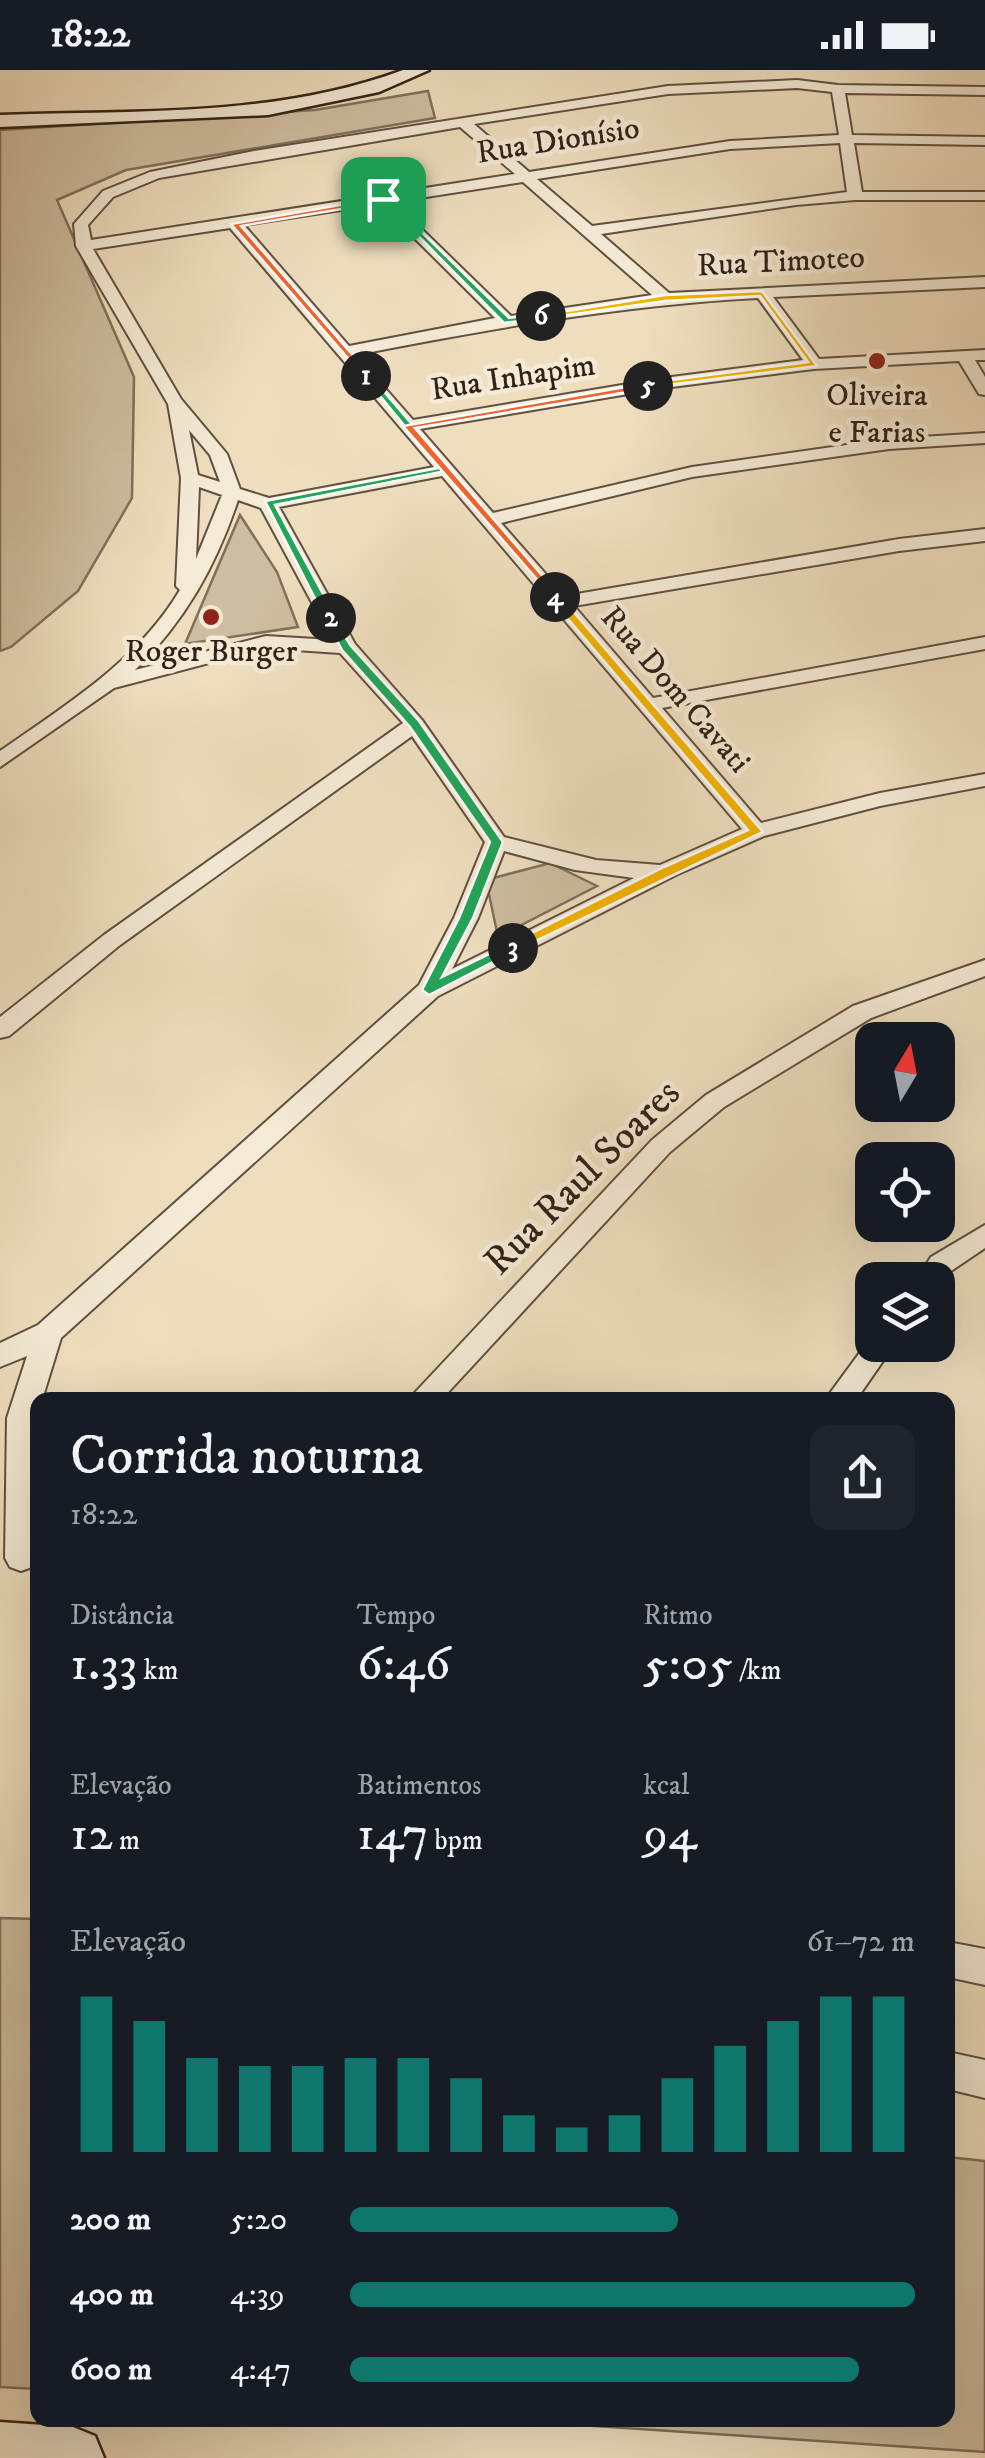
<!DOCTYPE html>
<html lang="pt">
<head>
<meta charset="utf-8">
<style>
  :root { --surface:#171b24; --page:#20242c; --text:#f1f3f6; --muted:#9ea1a6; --accent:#0f766e }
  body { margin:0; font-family:"IM FELL DW Pica",serif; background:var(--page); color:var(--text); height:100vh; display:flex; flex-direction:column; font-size:38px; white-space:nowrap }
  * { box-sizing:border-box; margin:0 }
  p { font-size:32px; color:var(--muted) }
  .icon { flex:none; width:55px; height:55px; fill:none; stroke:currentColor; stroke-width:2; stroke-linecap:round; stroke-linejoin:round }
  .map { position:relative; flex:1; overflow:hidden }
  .sheet { position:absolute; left:30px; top:1322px; width:925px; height:1035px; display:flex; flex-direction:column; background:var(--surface); border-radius:20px; box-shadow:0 10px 40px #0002 }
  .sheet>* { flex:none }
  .needle { width:65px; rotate:10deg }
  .buttons { position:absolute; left:855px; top:952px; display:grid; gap:20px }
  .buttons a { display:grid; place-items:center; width:100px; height:100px; border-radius:20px; background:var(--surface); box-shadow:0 10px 40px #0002; font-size:50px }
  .pin { position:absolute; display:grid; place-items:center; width:85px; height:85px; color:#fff; margin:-42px; border-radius:20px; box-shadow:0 5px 15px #0006 }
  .km { position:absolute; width:50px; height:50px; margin:-25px; border-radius:50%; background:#222; color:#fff; font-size:28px; line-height:50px; text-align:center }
  .round { display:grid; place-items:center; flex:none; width:105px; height:105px; border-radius:20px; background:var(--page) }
  .overview { display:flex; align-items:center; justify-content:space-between; height:170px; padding:0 40px }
  h1 { font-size:55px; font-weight:600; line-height:75px }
  .stats { display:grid; grid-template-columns:repeat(3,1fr); gap:15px; height:170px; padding:10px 40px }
  .stats div { display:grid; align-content:center }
  .stats b { font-size:50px; font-weight:600 }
  .stats small { font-size:28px; font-weight:400 }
  .stats p { font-size:28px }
  .chart { height:280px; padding:20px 40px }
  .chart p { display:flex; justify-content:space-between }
  .chart svg { width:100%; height:180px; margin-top:10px; stroke:var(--accent); stroke-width:6 }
  ul { padding:0 40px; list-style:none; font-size:32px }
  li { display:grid; grid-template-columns:160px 120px 1fr; align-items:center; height:75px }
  li i { height:25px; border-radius:12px; background:var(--accent) }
  .status { display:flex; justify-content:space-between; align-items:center; height:70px; padding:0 50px; background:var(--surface); direction:ltr }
  .status svg { height:28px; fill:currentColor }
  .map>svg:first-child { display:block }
  .green { fill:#cebea1; stroke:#80705c; stroke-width:2.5 }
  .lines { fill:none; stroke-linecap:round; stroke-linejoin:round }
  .street-casing { stroke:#605040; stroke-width:4 }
  .secondary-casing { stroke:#312116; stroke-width:5 }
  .street { fill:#f4ead5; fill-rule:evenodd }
  .secondary { fill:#f4ead5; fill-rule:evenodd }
  .split-1 { fill:#f0652b; stroke:#fff; stroke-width:2.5 }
  .split-2 { fill:#22a559; stroke:#fff; stroke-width:2.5 }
  .split-3 { fill:#22a559; stroke:#fff; stroke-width:2.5 }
  .split-4 { fill:#f5b400; stroke:#fff; stroke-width:2.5 }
  .split-5 { fill:#f0652b; stroke:#fff; stroke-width:2.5 }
  .split-6 { fill:#f5b400; stroke:#fff; stroke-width:2.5 }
  .split-7 { fill:#22a559; stroke:#fff; stroke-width:2.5 }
  .poi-dot { fill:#8f2418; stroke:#f4ead5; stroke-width:4 }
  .labels { text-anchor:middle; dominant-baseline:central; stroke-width:9; stroke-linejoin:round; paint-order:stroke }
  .far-street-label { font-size:32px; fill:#312116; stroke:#f4ead5 }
  .far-poi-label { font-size:32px; fill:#312116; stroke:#f4ead5 }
  .street-label { font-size:40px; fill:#312116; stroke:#f4ead5 }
</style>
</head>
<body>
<div class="status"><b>18:22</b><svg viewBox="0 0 49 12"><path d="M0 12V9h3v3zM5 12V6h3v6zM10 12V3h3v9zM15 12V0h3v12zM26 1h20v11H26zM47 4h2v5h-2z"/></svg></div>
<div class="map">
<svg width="985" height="2388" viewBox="0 0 985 2388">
  <rect width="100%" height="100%" fill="#eedebe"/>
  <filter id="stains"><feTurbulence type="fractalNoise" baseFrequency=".002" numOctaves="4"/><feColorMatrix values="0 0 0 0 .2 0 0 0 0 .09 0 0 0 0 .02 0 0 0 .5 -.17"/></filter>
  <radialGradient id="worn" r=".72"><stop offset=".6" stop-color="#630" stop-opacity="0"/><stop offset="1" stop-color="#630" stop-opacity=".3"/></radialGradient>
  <g class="green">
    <path d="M 428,21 L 435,48 L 126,100 L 57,130 L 134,307 L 132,428 L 78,521 L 11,577 L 0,581 L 0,60 L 315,40 Z"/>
    <path d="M 240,445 L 277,502 L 298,557 L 185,574 Z"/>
    <path d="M 550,793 L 597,816 L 498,867 L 486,810 Z"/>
    <path d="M 0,1848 L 37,1849 L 37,2319 L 0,2317 Z"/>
    <path d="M 948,2087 L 985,2091 L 985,2382 L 505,2350 L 948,2350 Z"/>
  </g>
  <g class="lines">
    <defs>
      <g id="street">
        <path d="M 797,10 L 838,15 L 985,17 L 985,25 L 845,23 L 852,65 L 985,67 L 985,75 L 854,73 L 862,122 L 985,122 L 985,130 L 855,130 L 796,135 L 601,164 L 669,223 L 985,207 L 985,217 L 773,227 L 819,289 L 985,280 L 985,290 L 975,290 L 985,307 L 985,325 L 979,324 L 959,291 L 814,299 L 664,318 L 420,359 L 493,443 L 692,397 L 889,369 L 985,363 L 985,373 L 889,379 L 692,407 L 501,453 L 565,526 L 899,469 L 985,459 L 985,471 L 899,481 L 574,536 L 653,628 L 985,567 L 985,579 L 662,638 L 761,753 L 880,723 L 985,704 L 985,716 L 880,736 L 764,766 L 676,805 L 438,926 L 61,1268 L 42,1330 L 38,1330 L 37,1488 L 32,1497 L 21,1501 L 10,1497 L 5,1488 L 7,1348 L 27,1286 L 0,1297 L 0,1273 L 38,1255 L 419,915 L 454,848 L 485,772 L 412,666 L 120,875 L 9,966 L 0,968 L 0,947 L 104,865 L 403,653 L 340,583 L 266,578 L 114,618 L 0,697 L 0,681 C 66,635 138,591 180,520 L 176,516 L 181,408 L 168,334 L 76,176 L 74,154 L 103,121 L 150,102 L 254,81 L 668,16 ZM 797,18 L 832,22 L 839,65 L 730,71 L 529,102 L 474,54 L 668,24 ZM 460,57 L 515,104 L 91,170 L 88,155 L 113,127 L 159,108 ZM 840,73 L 847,122 L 592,156 L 537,109 L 730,79 ZM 523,112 L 652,225 L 511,246 L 394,132 ZM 380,134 L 495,248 L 349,276 L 244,155 ZM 230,158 L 434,397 L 269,428 L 240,419 L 227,384 L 181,329 L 93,179 ZM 758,228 L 803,290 L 664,308 L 413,350 L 356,285 C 489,259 622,235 758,228 ZM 189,360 L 210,385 L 220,412 L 198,405 ZM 442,406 L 742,759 L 660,795 L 596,790 L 504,767 L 422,650 L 355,574 L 279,437 ZM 199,417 L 222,425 L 196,489 ZM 238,430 L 261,438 L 332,570 L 266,566 L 135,600 C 185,551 216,496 238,430 ZM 504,781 L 575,800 L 634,808 L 452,899 L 478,848 Z"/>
        <path d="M 985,890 L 985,906 L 871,948 L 724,1037 L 670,1082 L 441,1330 L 408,1330 L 652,1070 L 706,1025 L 853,936 Z"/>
        <path d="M 985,1155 L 985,1178 L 951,1201 L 940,1217 L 938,1210 L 916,1210 L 931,1187 Z"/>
        <path d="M 872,1266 L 872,1275 L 894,1275 L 856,1330 L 825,1330 Z"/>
        <path d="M 948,1872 L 985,1879 L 985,1915 L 948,1907 Z"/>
        <path d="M 948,1982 L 985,1990 L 985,2028 L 948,2019 Z"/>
      </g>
      <g id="secondary">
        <path d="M 403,0 L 429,0 L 379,22 L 268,45 L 0,57 L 0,45 C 135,40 274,48 403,0 Z"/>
        <path d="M 0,2352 L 73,2357 L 95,2366 L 104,2388 L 0,2388 Z"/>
      </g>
    </defs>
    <use href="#street" class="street-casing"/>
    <use href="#secondary" class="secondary-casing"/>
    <use href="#street" class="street"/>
    <use href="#secondary" class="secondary"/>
  </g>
  <path class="split-1" d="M 386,127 L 383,132 L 241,156 L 369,304 L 366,309 L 231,154 Z"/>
  <path class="split-2" d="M 362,304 L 369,304 L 451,400 L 275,435 L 336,548 L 331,552 L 325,548 L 265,431 L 439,398 Z"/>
  <path class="split-3" d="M 331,545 L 351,576 L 419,651 L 503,772 L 473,848 L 442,907 L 508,875 L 520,878 L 429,925 L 422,920 L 459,848 L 490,772 L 410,657 L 342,580 L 325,548 Z"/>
  <path class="split-4" d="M 551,525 L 559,525 L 763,762 L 513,882 L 508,881 L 508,875 L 664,797 L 748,760 L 551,529 Z"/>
  <path class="split-5" d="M 648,313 L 651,318 L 415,358 L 559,525 L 555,530 L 403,356 Z"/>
  <path class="split-6" d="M 762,221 L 817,296 L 644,318 L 648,313 L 808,292 L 760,226 L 665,231 L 541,249 L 536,246 L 665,225 Z"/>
  <path class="split-7" d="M 380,127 L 386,127 L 509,248 L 541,243 L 544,248 L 504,253 Z"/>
  <g class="poi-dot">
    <circle cx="877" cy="291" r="10"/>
    <circle cx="211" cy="547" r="10"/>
  </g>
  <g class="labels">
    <g class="far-street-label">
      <text transform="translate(558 71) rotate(-9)">Rua Dionísio</text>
      <text transform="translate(781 192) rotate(-3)">Rua Timoteo</text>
      <text transform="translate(513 308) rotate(-9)">Rua Inhapim</text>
      <text transform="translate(675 620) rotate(49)">Rua Dom Cavati</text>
    </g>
    <g class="far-poi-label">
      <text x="877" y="326">Oliveira<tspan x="877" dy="37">e Farias</tspan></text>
      <text x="211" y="582">Roger Burger</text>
    </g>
    <g class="street-label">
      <text transform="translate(583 1108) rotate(-45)">Rua Raul Soares</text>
    </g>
  </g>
  <rect width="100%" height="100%" filter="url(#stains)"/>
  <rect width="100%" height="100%" fill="url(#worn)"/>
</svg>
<div class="buttons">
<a><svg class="needle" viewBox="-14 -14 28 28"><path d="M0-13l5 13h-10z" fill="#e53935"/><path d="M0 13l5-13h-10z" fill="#9ea1a6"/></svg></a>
<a><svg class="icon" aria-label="locate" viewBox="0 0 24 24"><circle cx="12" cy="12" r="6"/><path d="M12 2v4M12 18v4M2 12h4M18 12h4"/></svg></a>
<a><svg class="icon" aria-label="layers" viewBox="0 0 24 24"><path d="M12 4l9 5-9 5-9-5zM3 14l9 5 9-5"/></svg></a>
</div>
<div class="pin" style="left:383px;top:129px;background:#1e9e55"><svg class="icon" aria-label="arrive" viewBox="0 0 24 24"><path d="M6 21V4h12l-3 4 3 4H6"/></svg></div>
<b class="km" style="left:366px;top:306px">1</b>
<b class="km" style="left:331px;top:548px">2</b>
<b class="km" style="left:513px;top:878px">3</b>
<b class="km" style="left:555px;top:527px">4</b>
<b class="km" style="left:648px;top:316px">5</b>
<b class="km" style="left:541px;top:246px">6</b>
<section class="sheet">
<div class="overview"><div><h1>Corrida noturna</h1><p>18:22</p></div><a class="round"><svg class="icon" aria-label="share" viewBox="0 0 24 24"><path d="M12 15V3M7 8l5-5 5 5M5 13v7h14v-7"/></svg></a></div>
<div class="stats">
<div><p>Distância</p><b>1.33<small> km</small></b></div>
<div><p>Tempo</p><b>6:46</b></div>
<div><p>Ritmo</p><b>5:05<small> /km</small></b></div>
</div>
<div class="stats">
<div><p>Elevação</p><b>12<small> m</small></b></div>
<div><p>Batimentos</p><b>147<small> bpm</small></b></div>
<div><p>kcal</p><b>94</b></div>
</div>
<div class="chart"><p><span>Elevação</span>61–72 m</p>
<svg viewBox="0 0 160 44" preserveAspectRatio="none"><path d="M5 44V6M15 44V12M25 44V21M35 44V23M45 44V23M55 44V21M65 44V21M75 44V26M85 44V35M95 44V38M105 44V35M115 44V26M125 44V18M135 44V12M145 44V6M155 44V6"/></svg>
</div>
<ul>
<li><b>200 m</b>5:20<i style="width:58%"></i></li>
<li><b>400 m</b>4:39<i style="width:100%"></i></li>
<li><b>600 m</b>4:47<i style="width:90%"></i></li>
</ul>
</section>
</div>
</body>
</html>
